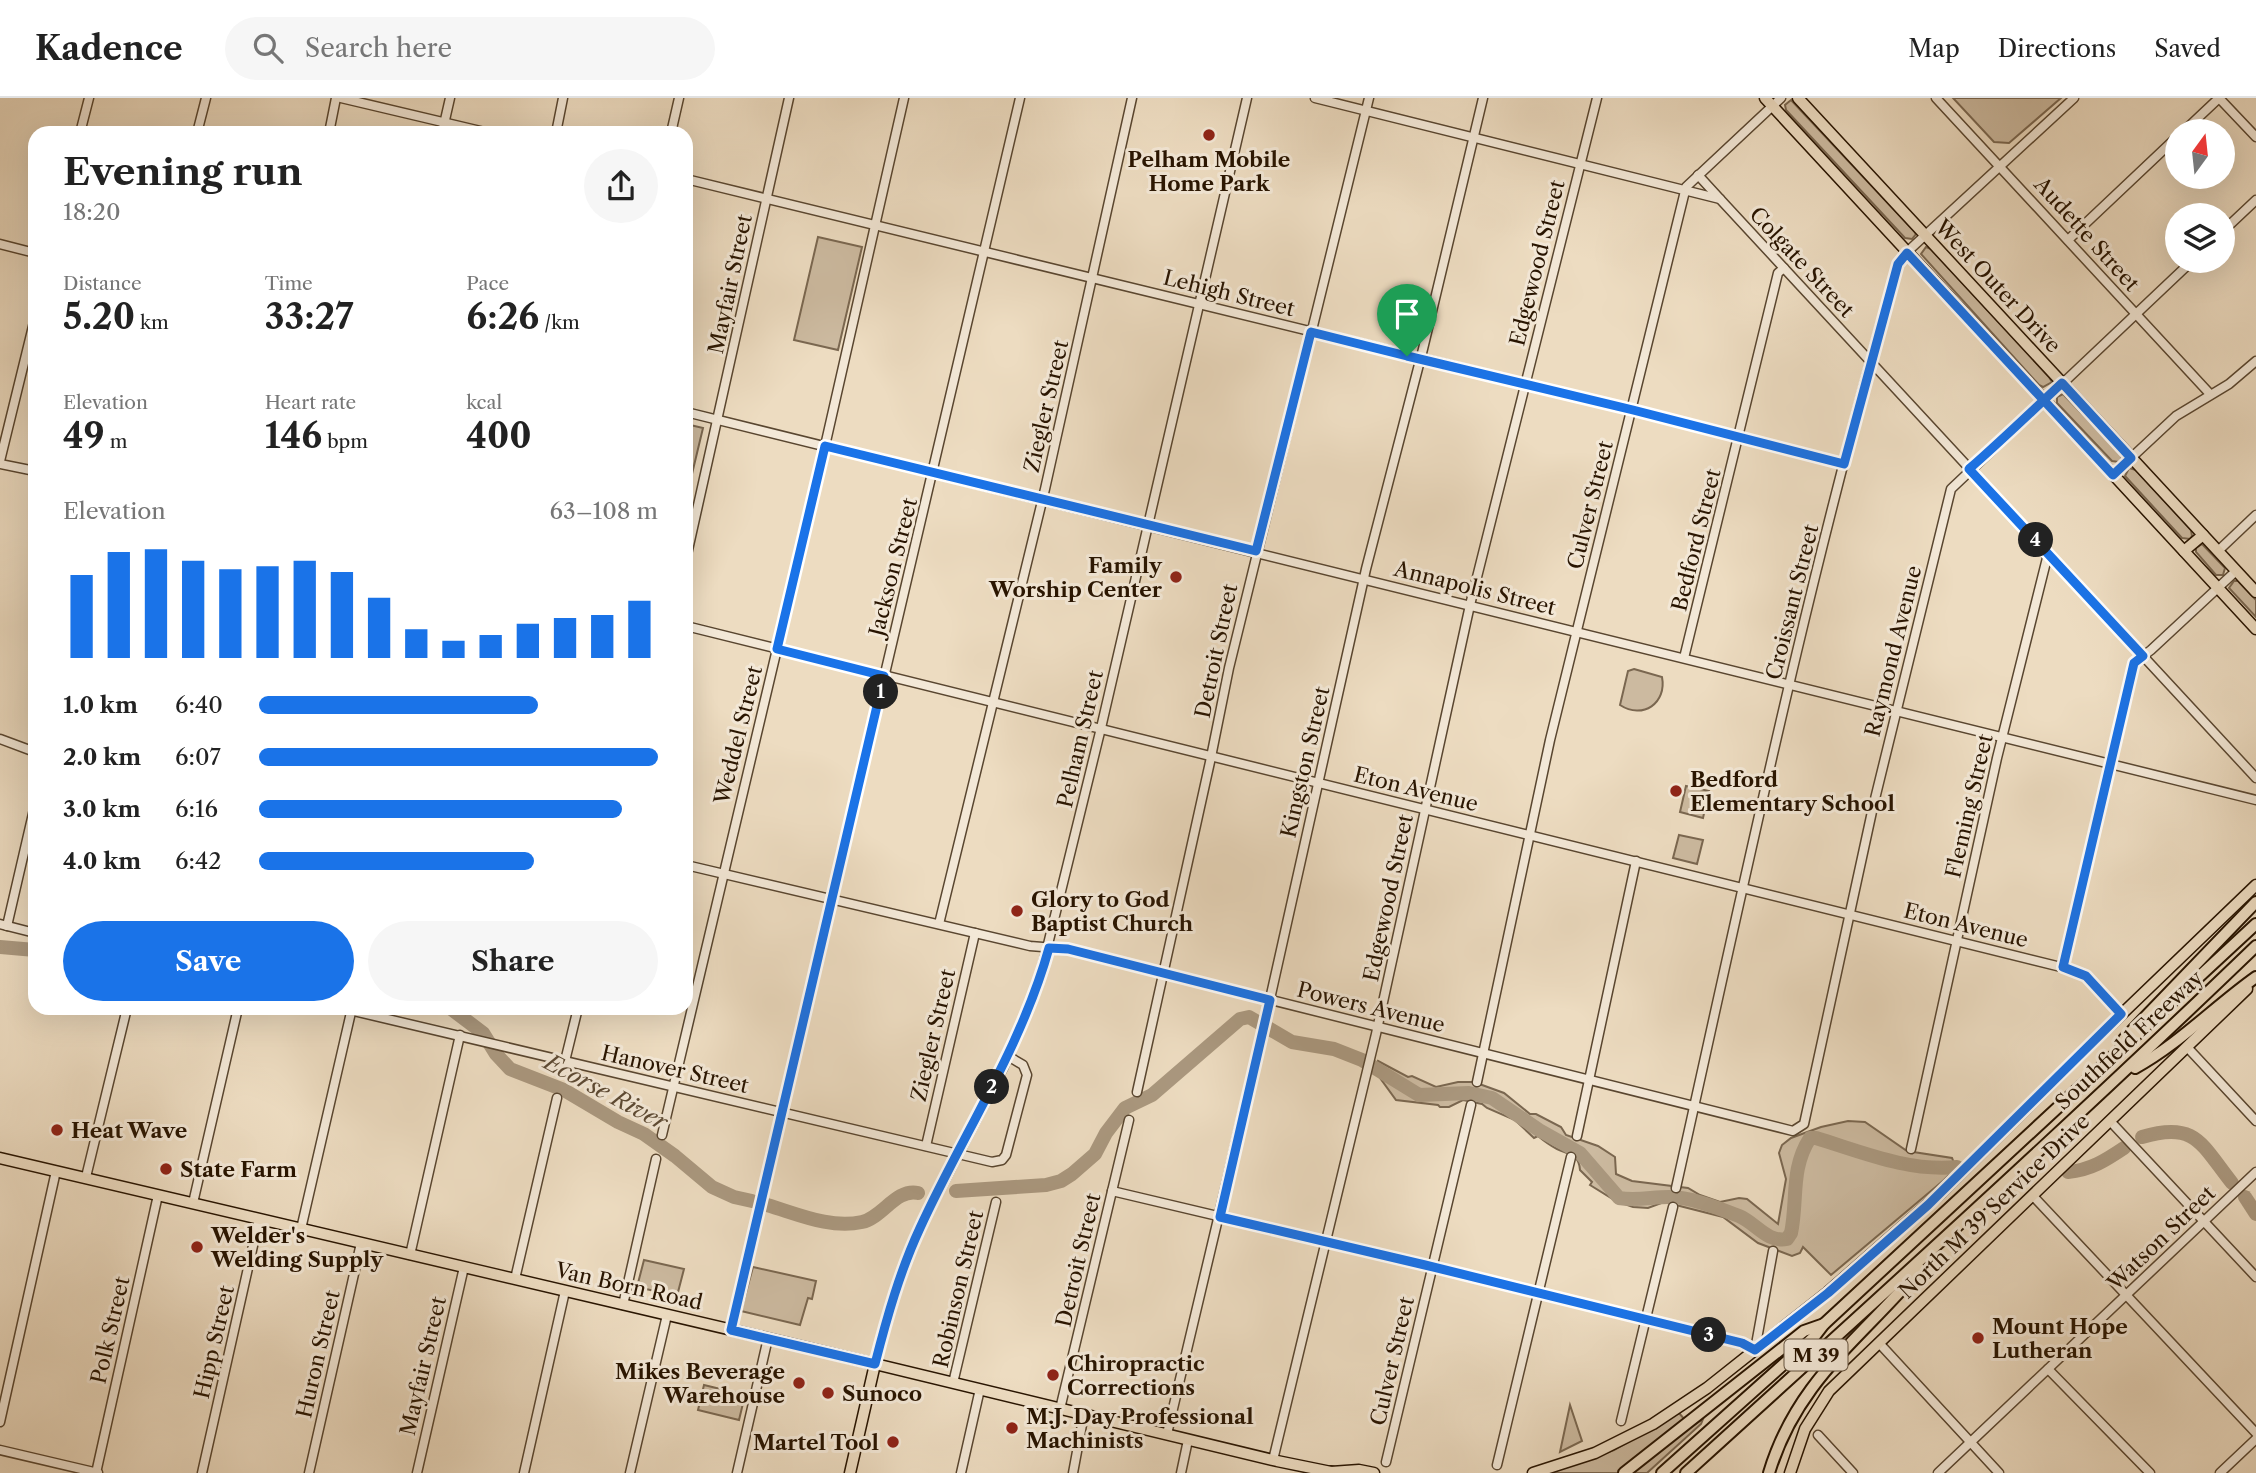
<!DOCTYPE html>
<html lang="en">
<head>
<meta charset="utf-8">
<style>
  :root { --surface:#fff; --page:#f6f6f6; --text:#222; --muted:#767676; --line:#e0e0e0; --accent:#1a73e8 }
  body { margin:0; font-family:"Libre Caslon Text",serif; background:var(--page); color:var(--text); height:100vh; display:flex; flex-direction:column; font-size:26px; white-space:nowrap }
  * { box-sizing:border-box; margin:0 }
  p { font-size:23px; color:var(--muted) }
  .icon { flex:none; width:38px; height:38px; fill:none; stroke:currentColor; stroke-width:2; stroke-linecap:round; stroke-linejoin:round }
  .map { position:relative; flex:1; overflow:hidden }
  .sheet { position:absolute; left:28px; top:28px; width:665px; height:889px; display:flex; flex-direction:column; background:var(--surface); border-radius:21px; box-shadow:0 7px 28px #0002 }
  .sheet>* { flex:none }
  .needle { width:46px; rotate:15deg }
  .buttons { position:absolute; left:2165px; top:21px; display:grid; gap:14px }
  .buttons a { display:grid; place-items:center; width:70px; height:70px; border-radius:50%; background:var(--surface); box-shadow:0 7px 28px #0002; font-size:35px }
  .pin { position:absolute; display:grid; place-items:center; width:60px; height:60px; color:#fff; margin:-72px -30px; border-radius:50% 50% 50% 0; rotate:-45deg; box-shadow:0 0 7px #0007 }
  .pin .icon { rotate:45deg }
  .km { position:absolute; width:35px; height:35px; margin:-18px; border-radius:50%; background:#222; color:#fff; font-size:19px; line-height:35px; text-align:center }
  .round { display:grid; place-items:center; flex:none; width:74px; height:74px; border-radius:37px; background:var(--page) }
  .head { display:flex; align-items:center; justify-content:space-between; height:119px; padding:0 35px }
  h1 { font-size:38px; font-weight:800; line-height:52px }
  .figures { display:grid; grid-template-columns:repeat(3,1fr); gap:10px; height:119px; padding:7px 35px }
  .figures div { display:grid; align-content:center }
  .figures b { font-size:35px; font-weight:800 }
  .figures small { font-size:19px; font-weight:400 }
  .figures p { font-size:19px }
  .chart { height:196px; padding:14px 35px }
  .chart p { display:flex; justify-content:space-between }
  .chart svg { width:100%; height:126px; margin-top:7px; stroke:var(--accent); stroke-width:6 }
  .button { display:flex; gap:14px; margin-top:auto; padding:14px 35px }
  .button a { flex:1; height:80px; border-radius:42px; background:var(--accent); color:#fff; font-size:28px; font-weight:800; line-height:80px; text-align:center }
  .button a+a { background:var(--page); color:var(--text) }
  ul { padding:0 35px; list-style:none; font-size:23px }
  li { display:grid; grid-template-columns:112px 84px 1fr; align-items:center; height:52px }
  li i { height:18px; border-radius:9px; background:var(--accent) }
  header { display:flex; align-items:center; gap:42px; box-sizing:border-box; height:98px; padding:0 35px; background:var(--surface); border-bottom:2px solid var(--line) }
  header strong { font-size:33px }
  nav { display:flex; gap:38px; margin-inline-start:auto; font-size:24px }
  .search { width:490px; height:63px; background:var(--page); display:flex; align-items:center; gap:18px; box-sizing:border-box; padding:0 24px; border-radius:38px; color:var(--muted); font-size:26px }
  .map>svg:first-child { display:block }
  .green { fill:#ccbaa0; stroke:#7a6750; stroke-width:2 }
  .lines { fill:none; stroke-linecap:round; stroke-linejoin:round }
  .river { stroke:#aa987f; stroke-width:14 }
  .minor-casing { stroke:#594630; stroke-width:11 }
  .major-casing { stroke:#281400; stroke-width:13 }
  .highway-casing { stroke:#281400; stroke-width:14 }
  .minor { stroke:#f3e8d7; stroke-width:8 }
  .major { stroke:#eddcc1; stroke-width:10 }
  .highway { stroke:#eddcc1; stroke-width:10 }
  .route-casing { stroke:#fff; stroke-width:14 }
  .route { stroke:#1a73e8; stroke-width:9 }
  .poi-dot { fill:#8f2418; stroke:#f3e8d7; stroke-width:2.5 }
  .labels { text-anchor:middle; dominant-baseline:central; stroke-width:6; stroke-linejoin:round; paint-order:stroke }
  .shield { fill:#f3e8d7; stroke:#655440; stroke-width:2 }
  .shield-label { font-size:19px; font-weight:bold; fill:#281400 }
  .poi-label { font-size:21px; font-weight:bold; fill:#281400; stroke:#f3e8d7; text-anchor:start }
  .street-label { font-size:21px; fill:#281400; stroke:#f3e8d7 }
  .water-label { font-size:23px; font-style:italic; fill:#5c4933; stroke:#f3e8d7 }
</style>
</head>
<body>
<header>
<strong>Kadence</strong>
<div class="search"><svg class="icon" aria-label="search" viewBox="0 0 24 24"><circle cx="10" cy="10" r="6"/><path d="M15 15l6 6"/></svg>Search here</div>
<nav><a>Map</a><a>Directions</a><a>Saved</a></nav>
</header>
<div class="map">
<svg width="2256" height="1375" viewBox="0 0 2256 1375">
  <rect width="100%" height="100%" fill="#eddcc1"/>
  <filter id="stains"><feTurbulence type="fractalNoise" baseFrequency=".00286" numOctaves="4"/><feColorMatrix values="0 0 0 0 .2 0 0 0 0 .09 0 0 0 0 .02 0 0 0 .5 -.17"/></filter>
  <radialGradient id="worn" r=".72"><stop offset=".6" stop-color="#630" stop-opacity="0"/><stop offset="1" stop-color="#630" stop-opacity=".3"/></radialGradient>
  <g class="green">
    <path d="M 1953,0 L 2061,0 L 2009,45 L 1994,44 Z"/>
    <path d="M 1791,2 L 1914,133 L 1916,136 L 1912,141 L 1905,140 L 1786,12 L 1785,7 Z"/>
    <path d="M 818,139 L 862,149 L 838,252 L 794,242 Z"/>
    <path d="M 1926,149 L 1931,151 L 2049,279 L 2052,284 L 2043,289 L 2039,287 L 1921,156 Z"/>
    <path d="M 2063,296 L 2121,356 L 2122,361 L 2119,364 L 2112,363 L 2057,305 L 2057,299 Z"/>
    <path d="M 686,326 L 703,330 L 686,401 Z"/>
    <path d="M 2129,370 L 2136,372 L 2191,432 L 2192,438 L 2190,441 L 2182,440 L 2125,378 Z"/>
    <path d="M 2202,446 L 2225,470 L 2223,477 L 2216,477 L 2196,454 L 2196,450 Z"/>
    <path d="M 2234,483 L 2238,483 L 2256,502 L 2256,519 L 2229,490 Z"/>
    <path d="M 1634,571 L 1662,579 C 1667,605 1643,622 1620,607 L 1628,573 Z"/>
    <path d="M 1686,688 L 1709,693 L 1703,720 L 1680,714 Z"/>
    <path d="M 1679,737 L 1703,742 L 1697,766 L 1673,760 Z"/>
    <path d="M 1378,963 L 1408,979 L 1412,978 L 1436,989 L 1458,984 L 1474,984 L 1504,995 L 1530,1016 L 1536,1016 L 1561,1029 L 1566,1037 L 1598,1048 L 1615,1059 L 1616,1076 L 1632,1083 L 1688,1090 L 1700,1097 L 1720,1104 L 1739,1100 L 1747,1101 L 1778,1126 L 1786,1081 L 1779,1055 L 1782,1047 L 1791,1040 L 1821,1029 L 1848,1023 L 1865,1024 L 1907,1053 L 1952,1060 L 1956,1070 L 1944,1082 L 1831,1177 L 1803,1149 L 1800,1155 L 1792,1158 L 1758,1145 L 1723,1119 L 1664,1104 L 1648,1110 L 1633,1109 L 1616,1103 L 1590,1087 L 1592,1084 L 1580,1072 C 1579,1056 1569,1057 1557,1051 C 1551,1048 1544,1043 1538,1038 L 1534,1040 L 1515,1022 L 1487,1010 L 1482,1006 L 1463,1002 L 1449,1009 L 1440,1009 L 1438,1007 L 1396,1002 L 1375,973 Z"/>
    <path d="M 644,1162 L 684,1171 L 677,1198 L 637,1189 Z"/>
    <path d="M 753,1169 L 816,1183 L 812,1201 L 808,1200 L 800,1227 L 741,1213 Z"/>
    <path d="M 704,1287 L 745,1297 L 739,1322 L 698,1312 Z"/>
    <path d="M 1570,1307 L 1582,1343 L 1560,1354 Z"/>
    <path d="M 1679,1315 L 1691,1329 L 1703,1321 L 1701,1326 L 1647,1375 L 1550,1375 L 1614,1352 Z"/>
  </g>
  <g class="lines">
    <g class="river">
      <path d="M 0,849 L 35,852"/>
      <path d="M 450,910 L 483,935 L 496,956 L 510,971 L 564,992 L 618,1024 L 644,1036 L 675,1058 L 712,1089 L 734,1099 L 752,1103"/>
      <path d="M 2142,1039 C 2196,1023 2201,1046 2232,1085"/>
      <path d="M 2068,1074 C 2091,1072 2106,1062 2124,1050"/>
      <path d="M 956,1093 L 1046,1087 L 1061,1083 L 1072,1076 L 1095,1056 L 1106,1035 L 1125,1010 L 1152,997 L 1240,921 L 1249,919 L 1292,944 L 1334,951 L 1362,962 L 1419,997 L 1469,995 L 1492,1000 L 1539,1032 L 1580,1055 L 1619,1100 C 1636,1103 1652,1099 1669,1099 C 1691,1099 1718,1110 1739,1118 C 1756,1125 1767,1145 1787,1141 L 1791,1135 C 1798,1102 1790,1071 1810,1040 L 1816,1040 C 1862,1054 1909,1074 1957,1069"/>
      <path d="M 2245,1099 L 2256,1116"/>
      <path d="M 767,1107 C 798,1116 830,1131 862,1124 C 882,1120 896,1090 918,1095"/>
    </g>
    <defs>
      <g id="minor">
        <path d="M 341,0 L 489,35"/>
        <path d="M 1315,0 L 1720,101 L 2256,680"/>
        <path d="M 1936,0 L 2210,296"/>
        <path d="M 2219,0 L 2256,39"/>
        <path d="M 2184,33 L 2219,0"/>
        <path d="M 80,35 L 89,0"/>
        <path d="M 197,35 L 206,0"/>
        <path d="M 329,35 L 336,0"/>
        <path d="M 442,35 L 450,0"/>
        <path d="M 556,35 L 563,0"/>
        <path d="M 671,35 L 679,0"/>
        <path d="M 1698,77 L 1720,101"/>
        <path d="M 686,81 L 1633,312 L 1844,366"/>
        <path d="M 2222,134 L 2256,102"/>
        <path d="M 2068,142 L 2177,39"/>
        <path d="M 0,146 L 35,155"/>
        <path d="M 686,314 L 2256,702"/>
        <path d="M 2131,360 L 2176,318 L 2229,286 L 2256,263"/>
        <path d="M 0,363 L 35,220"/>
        <path d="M 0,366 L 35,373"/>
        <path d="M 2218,453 L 2256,417"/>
        <path d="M 686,461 L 789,0"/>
        <path d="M 686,528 L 2073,872 L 2086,878 L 2121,916"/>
        <path d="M 1684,560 L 1778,175 L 1784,170"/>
        <path d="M 0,641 L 35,654"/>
        <path d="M 686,767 L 1030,848 L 1068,851 L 1793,1033 L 1804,1026 L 1873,709 L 1951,391 L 2192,163"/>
        <path d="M 0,826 L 35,835"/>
        <path d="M 939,826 L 1045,391 L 1132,0"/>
        <path d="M 7,828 L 35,707"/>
        <path d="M 2063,869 L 2134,565 L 2151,552 L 2236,473"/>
        <path d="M 341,910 L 992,1064 L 1002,1062 L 1006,1057 L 1027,977 L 1023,967 L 1008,958"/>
        <path d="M 468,911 L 468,910"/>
        <path d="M 2187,949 L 2256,1023"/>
        <path d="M 565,963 L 578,910"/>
        <path d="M 1477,984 L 1550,642 L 1686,89 L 1781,0"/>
        <path d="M 1137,994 L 1210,664 L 1229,570 L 1369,0"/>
        <path d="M 2110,1023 L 2256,1179"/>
        <path d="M 662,1037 L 825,348 L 904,0"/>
        <path d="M 1577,1038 L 1636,763"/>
        <path d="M 926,1048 L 975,835"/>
        <path d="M 1911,1051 L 1997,660 L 2048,456"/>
        <path d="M 86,1079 L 127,910"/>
        <path d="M 1676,1090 C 1745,781 1810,470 1898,166 L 1907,154 L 2074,0"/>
        <path d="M 1112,1093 L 1425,1167 L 1742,1245 L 1755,1252 L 1773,1153"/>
        <path d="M 2033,1098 L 2256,1335"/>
        <path d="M 193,1105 L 238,910"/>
        <path d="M 301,1131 L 352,910"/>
        <path d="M 410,1157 L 460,937"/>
        <path d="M 515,1181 L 557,1000"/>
        <path d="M 623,1207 L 656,1061"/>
        <path d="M 731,1232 L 1020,0"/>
        <path d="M 1879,1245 L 1999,1375"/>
        <path d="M 875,1266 L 898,1185 L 920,1130 L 1003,970 L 1038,887 L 1101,630 L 1247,0"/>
        <path d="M 2048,1271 L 2150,1375"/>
        <path d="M 953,1285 L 996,1104"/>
        <path d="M 1060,1311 L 1129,1022"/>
        <path d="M 1621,1323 L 1673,1109"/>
        <path d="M 0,1324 L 56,1073"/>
        <path d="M 1167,1336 L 1268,910 L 1366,471 L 1423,251 L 1483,0"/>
        <path d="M 1818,1337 L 1853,1375"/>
        <path d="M 0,1352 L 98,1375"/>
        <path d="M 1273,1362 L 1376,936 L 1470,507 L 1597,0"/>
        <path d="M 1386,1364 L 1471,1007"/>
        <path d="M 1497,1367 L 1571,1059"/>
        <path d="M 96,1375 L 158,1097"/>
        <path d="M 202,1375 L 259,1121"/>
        <path d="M 309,1375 L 361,1145"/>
        <path d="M 417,1375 L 464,1169"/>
        <path d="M 524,1375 L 565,1193"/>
        <path d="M 630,1375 L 667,1217"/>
        <path d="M 737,1375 L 768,1240"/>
        <path d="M 961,1375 L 980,1291"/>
        <path d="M 1073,1375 L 1084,1316"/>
        <path d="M 1181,1375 L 1188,1342"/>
        <path d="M 1938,1375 L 2256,1074"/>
        <path d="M 2220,1375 L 2256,1341"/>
      </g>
      <g id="major">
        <path d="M 1765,0 L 2256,531"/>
        <path d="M 1798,0 L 2256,494"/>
        <path d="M 2113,377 L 2131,360"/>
        <path d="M 2184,453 L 2203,437"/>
        <path d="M 0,1060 L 813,1251 L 1277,1363 L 1331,1374 L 1359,1372 L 1374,1375"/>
        <path d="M 850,1375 L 875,1266"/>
        <path d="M 1533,1375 L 1595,1355 L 1653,1326 L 1707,1290 L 1828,1194 L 1942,1094 L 2101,936 L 2256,787"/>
        <path d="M 1790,1375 L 1805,1331 L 1829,1293 L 2247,891"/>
      </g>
      <g id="highway">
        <path d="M 2124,941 L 2256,804"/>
        <path d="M 2135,970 C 2179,946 2215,908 2256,879"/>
        <path d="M 1331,1374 L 1335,1375"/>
        <path d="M 1624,1375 L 1804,1233 L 1824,1226"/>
        <path d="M 1662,1375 L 1814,1239 L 1824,1226 L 2256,826"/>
        <path d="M 1686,1375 C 1878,1201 2069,1028 2256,848"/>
        <path d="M 1769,1375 C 1797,1282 1861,1241 1920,1171"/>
      </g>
    </defs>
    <use href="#minor" class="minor-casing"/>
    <use href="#major" class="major-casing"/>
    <use href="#highway" class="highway-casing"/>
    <use href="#minor" class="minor"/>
    <use href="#major" class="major"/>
    <use href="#highway" class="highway"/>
  </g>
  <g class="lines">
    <defs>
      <path id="route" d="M 1407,258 L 1311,234 L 1256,453 L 825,348 L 777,551 L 884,578 L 731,1232 L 875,1266 C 887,1219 900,1173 920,1130 C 963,1036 1021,950 1049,850 L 1068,851 L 1270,902 L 1220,1119 L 1425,1167 L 1742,1245 L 1755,1252 L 1828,1195 L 1928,1107 L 2121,916 L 2086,878 L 2063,869 L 2134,565 L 2143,558 L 1969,371 C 2001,343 2031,314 2062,285 L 2131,360 L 2113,377 L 1907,155 L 1898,166 L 1844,366 L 1633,312 L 1407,258"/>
    </defs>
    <use href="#route" class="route-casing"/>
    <use href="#route" class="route"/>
  </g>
  <g class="poi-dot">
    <circle cx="1209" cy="37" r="7"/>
    <circle cx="1176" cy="479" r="7"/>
    <circle cx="1676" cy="693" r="7"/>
    <circle cx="1017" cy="813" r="7"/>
    <circle cx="57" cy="1032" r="7"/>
    <circle cx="166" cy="1071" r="7"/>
    <circle cx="197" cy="1149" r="7"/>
    <circle cx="1978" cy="1240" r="7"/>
    <circle cx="1053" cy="1277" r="7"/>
    <circle cx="799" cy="1285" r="7"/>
    <circle cx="828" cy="1295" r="7"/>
    <circle cx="1012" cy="1330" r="7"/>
    <circle cx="893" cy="1344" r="7"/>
  </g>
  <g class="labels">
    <rect class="shield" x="1784.5" y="1241.5" width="63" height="31" rx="5"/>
    <g class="shield-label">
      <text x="1816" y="1257">M 39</text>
    </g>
    <g class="poi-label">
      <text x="1209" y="61" text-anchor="middle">Pelham Mobile<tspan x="1209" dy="24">Home Park</tspan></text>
      <text x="1162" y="467" text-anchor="end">Family<tspan x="1162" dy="24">Worship Center</tspan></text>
      <text x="1690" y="681">Bedford<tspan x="1690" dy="24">Elementary School</tspan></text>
      <text x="1031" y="801">Glory to God<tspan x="1031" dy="24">Baptist Church</tspan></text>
      <text x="71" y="1032">Heat Wave</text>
      <text x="180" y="1071">State Farm</text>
      <text x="211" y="1137">Welder's<tspan x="211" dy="24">Welding Supply</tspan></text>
      <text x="1992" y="1228">Mount Hope<tspan x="1992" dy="24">Lutheran</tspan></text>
      <text x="1067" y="1265">Chiropractic<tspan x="1067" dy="24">Corrections</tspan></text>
      <text x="785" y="1273" text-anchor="end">Mikes Beverage<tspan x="785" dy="24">Warehouse</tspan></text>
      <text x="842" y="1295">Sunoco</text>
      <text x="1026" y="1318">M.J. Day Professional<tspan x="1026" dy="24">Machinists</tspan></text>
      <text x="879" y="1344" text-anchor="end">Martel Tool</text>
    </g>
    <g class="street-label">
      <text transform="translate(2087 136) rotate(48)">Audette Street</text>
      <text transform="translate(1802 164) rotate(47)">Colgate Street</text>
      <text transform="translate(1537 165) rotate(-76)">Edgewood Street</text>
      <text transform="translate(730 186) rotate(-78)">Mayfair Street</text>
      <text transform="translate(1998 188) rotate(47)">West Outer Drive</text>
      <text transform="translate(1229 195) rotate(14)">Lehigh Street</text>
      <text transform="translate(1046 308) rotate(-77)">Ziegler Street</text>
      <text transform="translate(1590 407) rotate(-76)">Culver Street</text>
      <text transform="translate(1696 442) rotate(-76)">Bedford Street</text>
      <text transform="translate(893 469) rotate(-76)">Jackson Street</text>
      <text transform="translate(1475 490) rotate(14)">Annapolis Street</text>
      <text transform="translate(1792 504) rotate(-76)">Croissant Street</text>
      <text transform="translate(1216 553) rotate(-78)">Detroit Street</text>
      <text transform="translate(1893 553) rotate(-76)">Raymond Avenue</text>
      <text transform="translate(738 637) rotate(-76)">Weddel Street</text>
      <text transform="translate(1080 641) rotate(-77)">Pelham Street</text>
      <text transform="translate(1305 664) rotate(-77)">Kingston Street</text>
      <text transform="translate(1416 691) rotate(14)">Eton Avenue</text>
      <text transform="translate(1969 708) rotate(-77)">Fleming Street</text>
      <text transform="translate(1388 800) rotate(-78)">Edgewood Street</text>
      <text transform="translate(1966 827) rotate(14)">Eton Avenue</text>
      <text transform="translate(1371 909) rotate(14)">Powers Avenue</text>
      <text transform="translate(933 937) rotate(-77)">Ziegler Street</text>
      <text transform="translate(2129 942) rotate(-43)">Southfield Freeway</text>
      <text transform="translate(675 971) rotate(13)">Hanover Street</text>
      <text transform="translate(1994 1108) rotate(-44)">North M 39 Service Drive</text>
      <text transform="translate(2161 1140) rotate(-44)">Watson Street</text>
      <text transform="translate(1078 1162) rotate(-77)">Detroit Street</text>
      <text transform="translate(629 1188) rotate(13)">Van Born Road</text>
      <text transform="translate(958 1191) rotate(-77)">Robinson Street</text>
      <text transform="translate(110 1232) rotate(-77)">Polk Street</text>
      <text transform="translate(214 1244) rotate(-77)">Hipp Street</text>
      <text transform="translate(318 1256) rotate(-77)">Huron Street</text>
      <text transform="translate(1392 1263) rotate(-77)">Culver Street</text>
      <text transform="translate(423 1268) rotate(-77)">Mayfair Street</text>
    </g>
    <g class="water-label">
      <text transform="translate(606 994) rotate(28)">Ecorse River</text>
    </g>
  </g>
  <rect width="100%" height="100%" filter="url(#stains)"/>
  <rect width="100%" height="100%" fill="url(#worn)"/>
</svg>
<div class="buttons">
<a><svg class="needle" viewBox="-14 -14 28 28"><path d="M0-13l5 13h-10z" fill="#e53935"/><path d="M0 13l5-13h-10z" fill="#767676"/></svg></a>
<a><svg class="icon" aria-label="layers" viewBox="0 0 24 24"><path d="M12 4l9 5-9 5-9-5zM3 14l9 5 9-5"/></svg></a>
</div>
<div class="pin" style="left:1407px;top:258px;background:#1e9e55"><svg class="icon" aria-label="arrive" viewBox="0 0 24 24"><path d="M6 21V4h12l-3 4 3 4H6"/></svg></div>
<b class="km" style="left:881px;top:594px">1</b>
<b class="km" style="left:992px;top:989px">2</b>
<b class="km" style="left:1709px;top:1237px">3</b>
<b class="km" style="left:2036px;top:442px">4</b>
<section class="sheet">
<div class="head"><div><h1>Evening run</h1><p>18:20</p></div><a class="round"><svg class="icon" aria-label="share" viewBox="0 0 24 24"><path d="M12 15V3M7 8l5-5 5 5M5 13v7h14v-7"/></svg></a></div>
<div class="figures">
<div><p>Distance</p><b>5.20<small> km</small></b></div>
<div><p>Time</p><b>33:27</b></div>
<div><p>Pace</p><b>6:26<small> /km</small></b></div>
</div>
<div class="figures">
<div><p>Elevation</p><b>49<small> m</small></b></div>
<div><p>Heart rate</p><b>146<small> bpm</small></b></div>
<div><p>kcal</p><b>400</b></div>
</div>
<div class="chart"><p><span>Elevation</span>63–108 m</p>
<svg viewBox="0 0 160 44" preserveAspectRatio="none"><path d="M5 44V15M15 44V7M25 44V6M35 44V10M45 44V13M55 44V12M65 44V10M75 44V14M85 44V23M95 44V34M105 44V38M115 44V36M125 44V32M135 44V30M145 44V29M155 44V24"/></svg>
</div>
<ul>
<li><b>1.0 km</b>6:40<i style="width:70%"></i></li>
<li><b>2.0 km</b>6:07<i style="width:100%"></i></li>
<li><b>3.0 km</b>6:16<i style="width:91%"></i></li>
<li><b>4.0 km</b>6:42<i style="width:69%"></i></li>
</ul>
<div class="button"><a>Save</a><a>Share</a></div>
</section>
</div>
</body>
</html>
